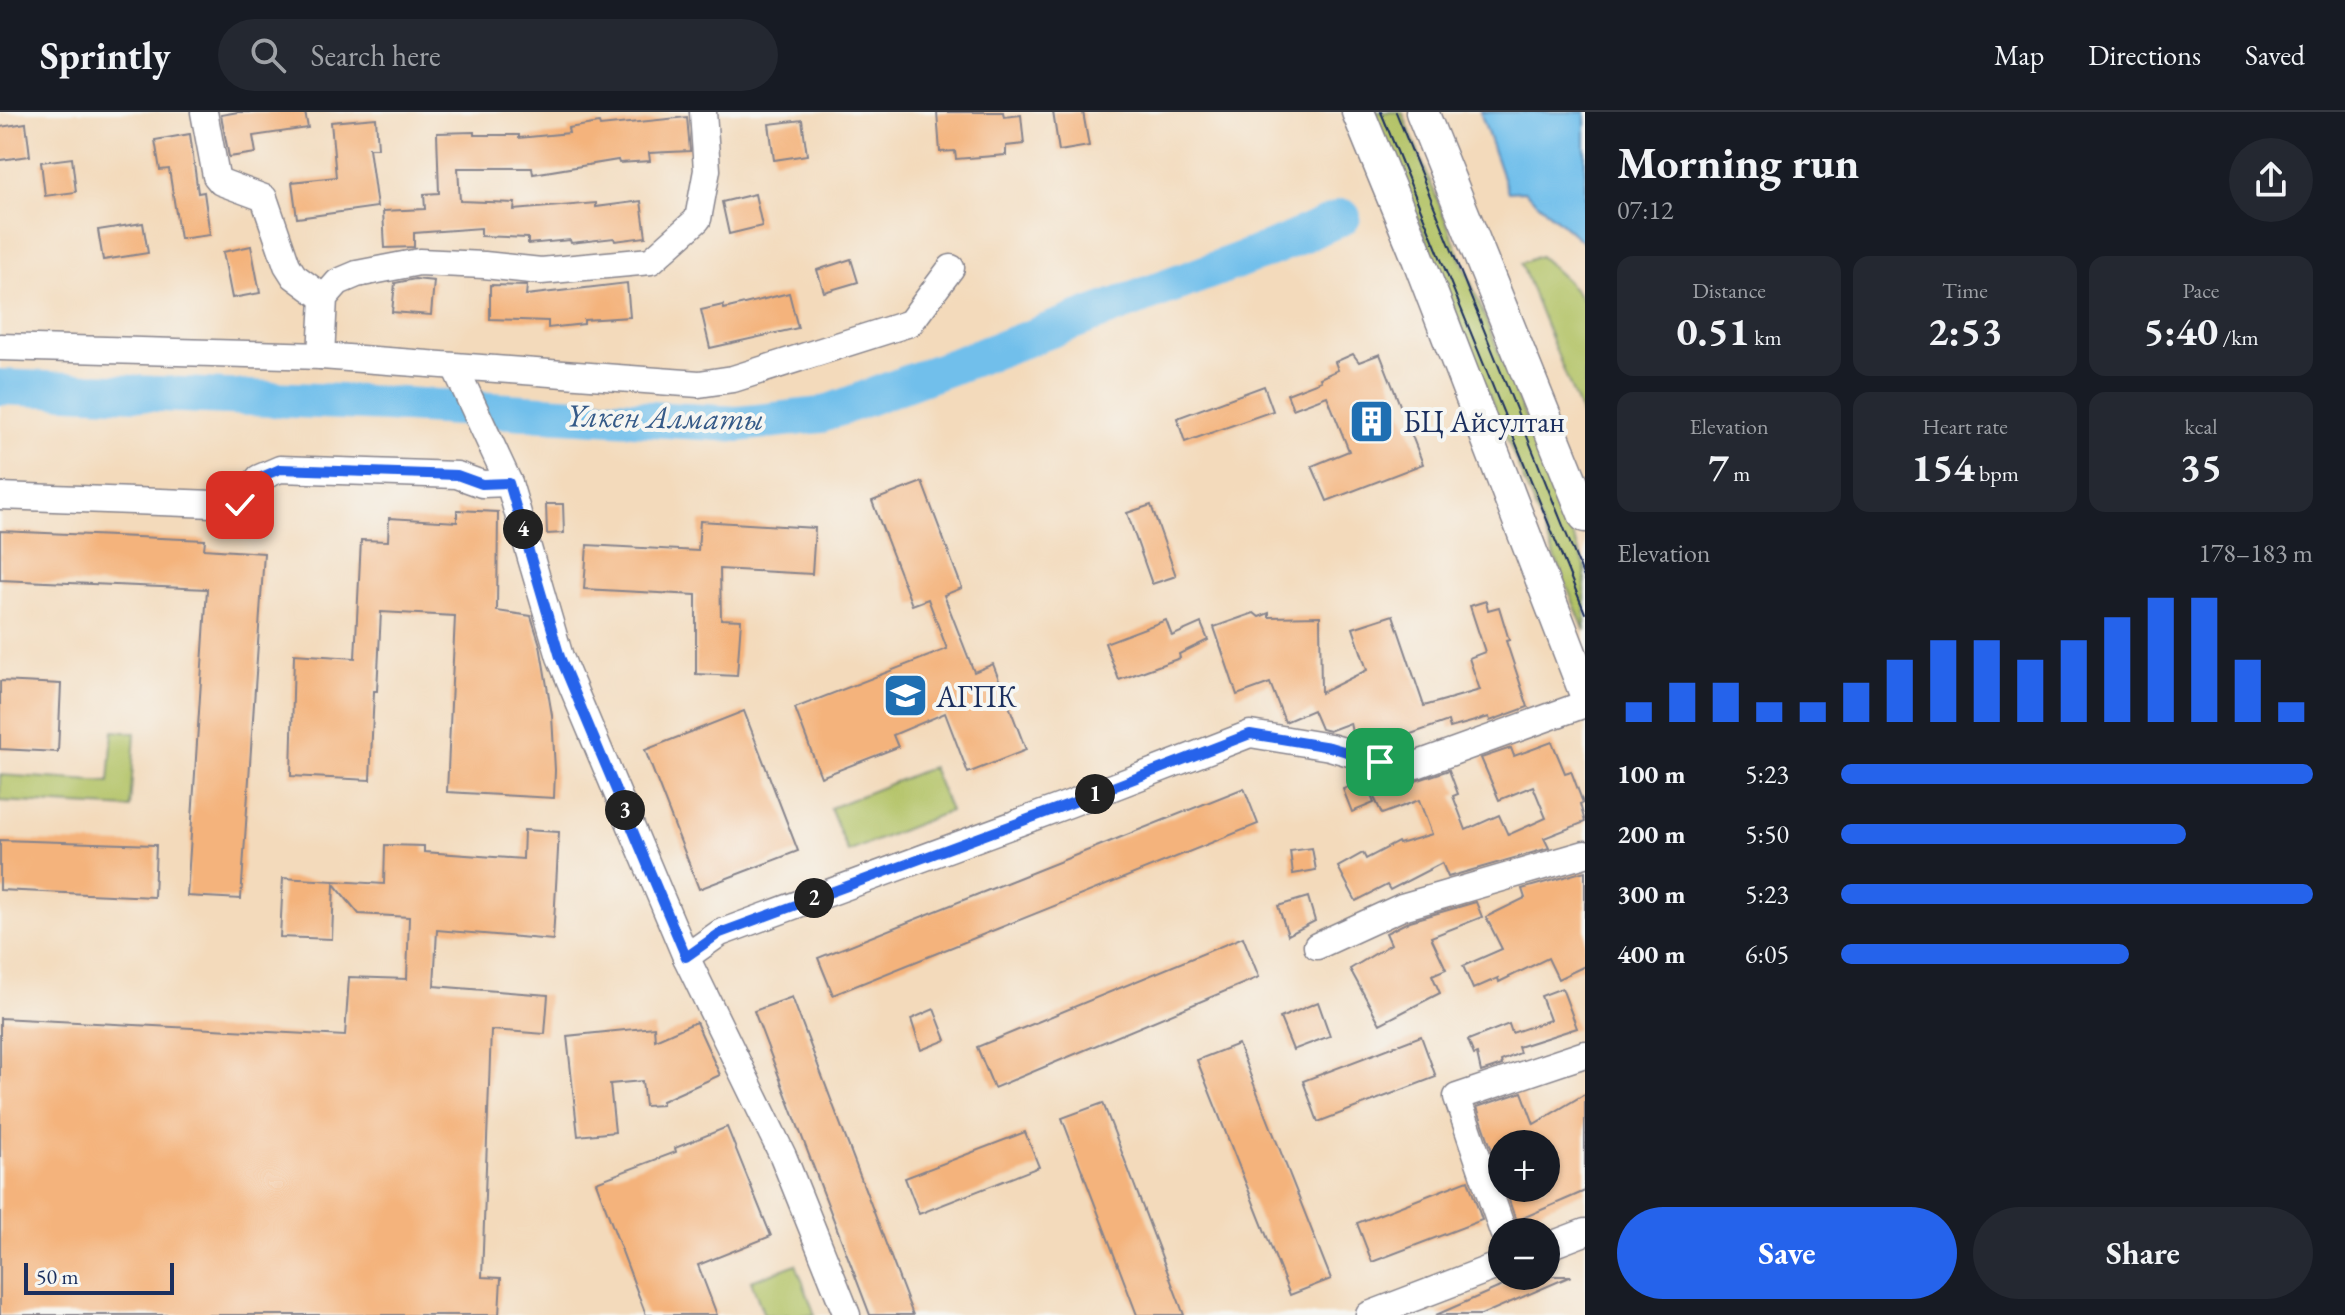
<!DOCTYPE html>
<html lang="en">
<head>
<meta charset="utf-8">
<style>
  :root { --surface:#171b24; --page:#242831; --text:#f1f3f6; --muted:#9ea1a6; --line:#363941; --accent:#2563eb }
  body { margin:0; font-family:"EB Garamond",serif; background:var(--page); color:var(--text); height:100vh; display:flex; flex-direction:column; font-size:30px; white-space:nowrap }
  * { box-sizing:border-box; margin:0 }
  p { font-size:26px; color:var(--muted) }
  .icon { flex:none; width:44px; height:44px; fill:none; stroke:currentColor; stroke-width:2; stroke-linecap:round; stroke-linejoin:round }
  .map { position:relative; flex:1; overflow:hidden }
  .side { display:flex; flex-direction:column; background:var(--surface); width:760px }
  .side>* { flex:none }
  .fabs { position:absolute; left:1488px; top:1018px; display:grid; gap:16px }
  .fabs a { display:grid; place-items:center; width:72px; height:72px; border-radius:50%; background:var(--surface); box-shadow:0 2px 6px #0004; font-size:40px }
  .scale { position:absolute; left:24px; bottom:20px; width:150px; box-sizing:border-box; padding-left:8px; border:4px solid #1b2f5e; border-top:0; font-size:22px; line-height:28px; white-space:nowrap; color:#1b2f5e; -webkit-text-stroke:6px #f6f6f2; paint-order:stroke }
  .pin { position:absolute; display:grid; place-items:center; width:68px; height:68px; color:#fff; margin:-34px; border-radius:16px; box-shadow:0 4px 12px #0006 }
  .km { position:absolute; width:40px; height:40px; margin:-20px; border-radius:50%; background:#222; color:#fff; font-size:22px; line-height:40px; text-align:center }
  .round { display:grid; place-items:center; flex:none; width:84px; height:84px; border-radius:42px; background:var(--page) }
  .summary { display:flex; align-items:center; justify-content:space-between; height:136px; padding:0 32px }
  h1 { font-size:44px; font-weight:700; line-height:60px }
  .metrics { display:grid; grid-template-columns:repeat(3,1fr); gap:12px; height:136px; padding:8px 32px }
  .metrics div { display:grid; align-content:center; border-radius:16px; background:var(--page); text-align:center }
  .metrics b { font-size:40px; font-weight:700 }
  .metrics small { font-size:22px; font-weight:400 }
  .metrics p { font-size:22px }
  .chart { height:224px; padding:16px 32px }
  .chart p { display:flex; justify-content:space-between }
  .chart svg { width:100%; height:144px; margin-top:8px; stroke:var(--accent); stroke-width:6 }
  .cta { display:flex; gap:16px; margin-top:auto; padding:16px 32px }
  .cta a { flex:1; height:92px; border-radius:48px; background:var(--accent); color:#fff; font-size:32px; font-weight:700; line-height:92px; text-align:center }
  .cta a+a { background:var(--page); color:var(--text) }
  ul { padding:0 32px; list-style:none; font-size:26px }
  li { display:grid; grid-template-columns:128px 96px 1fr; align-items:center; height:60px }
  li i { height:20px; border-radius:10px; background:var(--accent) }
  header { display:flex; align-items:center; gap:48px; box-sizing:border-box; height:112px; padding:0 40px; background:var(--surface); border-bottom:2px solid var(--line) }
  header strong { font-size:38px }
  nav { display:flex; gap:44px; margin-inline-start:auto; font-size:28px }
  .search { width:560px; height:72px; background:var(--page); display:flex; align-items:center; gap:20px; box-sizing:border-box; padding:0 28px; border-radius:44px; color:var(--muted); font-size:30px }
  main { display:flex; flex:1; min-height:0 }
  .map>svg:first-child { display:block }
  .green { fill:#b2c265; stroke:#667862; stroke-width:2 }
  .water { fill:#71bfeb; stroke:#4677a4; stroke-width:2 }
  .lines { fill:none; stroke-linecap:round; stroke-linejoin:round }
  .river { stroke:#71bfeb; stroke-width:36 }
  .building { fill:#f4b37b }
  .minor-casing { stroke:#87848c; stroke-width:29 }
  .major-casing { stroke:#87848c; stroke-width:35 }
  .minor { stroke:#fff; stroke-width:26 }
  .major { stroke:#fff; stroke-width:32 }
  .tram { stroke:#1b2f5e; stroke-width:2 }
  .route-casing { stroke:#fff; stroke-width:16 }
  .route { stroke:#2563eb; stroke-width:10 }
  .labels { text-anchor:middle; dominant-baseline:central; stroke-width:8; stroke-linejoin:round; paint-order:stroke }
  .poi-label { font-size:30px; fill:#1b2f5e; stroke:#f6f6f2; text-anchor:start }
  .water-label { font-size:32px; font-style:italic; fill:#355a88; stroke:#f6f6f2 }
</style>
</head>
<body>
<header>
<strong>Sprintly</strong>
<div class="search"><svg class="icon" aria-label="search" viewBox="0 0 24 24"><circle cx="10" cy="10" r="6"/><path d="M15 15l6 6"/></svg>Search here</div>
<nav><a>Map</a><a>Directions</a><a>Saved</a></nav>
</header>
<main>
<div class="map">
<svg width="1585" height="1203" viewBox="0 0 1585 1203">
  <rect width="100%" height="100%" fill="#f6f6f2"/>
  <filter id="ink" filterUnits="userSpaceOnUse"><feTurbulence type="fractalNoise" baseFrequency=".0125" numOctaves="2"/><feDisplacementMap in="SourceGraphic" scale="16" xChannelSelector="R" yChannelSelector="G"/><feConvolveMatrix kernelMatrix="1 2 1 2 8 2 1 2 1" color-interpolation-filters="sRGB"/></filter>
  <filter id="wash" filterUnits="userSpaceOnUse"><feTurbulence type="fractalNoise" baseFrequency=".006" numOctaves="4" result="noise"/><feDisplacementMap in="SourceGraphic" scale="32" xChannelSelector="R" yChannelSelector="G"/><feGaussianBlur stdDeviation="1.8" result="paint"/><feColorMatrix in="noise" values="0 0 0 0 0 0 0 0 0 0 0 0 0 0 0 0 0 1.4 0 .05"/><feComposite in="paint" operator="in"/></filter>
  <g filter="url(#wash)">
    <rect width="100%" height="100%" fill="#f3dabb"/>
    <g class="green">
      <path d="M 1374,0 L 1402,0 L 1585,454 L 1585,519 Z"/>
      <path d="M 1540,144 L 1566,168 L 1585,191 L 1585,312 L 1521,151 Z"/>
      <path d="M 113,619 L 135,621 L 130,696 L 0,689 L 0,663 L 109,670 Z"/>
      <path d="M 932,655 L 950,699 L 848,740 L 830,696 Z"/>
      <path d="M 796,1152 L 815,1203 L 764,1203 L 751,1169 Z"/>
    </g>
    <path class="water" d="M 1480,0 L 1585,0 L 1585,132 L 1524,79 L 1508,80 Z"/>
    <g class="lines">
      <path class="river" d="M 0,275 L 386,292 L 738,312 L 821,303 L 1275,135 L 1343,105"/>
    </g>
    <g id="blocks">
      <g class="building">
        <path d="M 238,0 L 305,0 L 308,16 L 253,24 L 256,41 L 229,45 L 221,3 Z"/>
        <path d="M 937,0 L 1003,0 L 1004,5 L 1021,3 L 1024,32 L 1006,34 L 1006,43 L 956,47 L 955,39 L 940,40 Z"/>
        <path d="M 1053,0 L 1083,0 L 1089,34 L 1059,39 Z"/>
        <path d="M 687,5 L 690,39 L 649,41 L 650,49 L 619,51 L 618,48 L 533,62 L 532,56 L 458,56 L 460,89 L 515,91 L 514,98 L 596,91 L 596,95 L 641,89 L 646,125 L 615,129 L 614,126 L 571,131 L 570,128 L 528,132 L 528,126 L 481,124 L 481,116 L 414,121 L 414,135 L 385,136 L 383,99 L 425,97 L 424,82 L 439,81 L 437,21 L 474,20 L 474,23 L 519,23 L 519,26 L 569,21 L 568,16 L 599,11 L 600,14 Z"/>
        <path d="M 376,6 L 378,36 L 369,36 L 377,95 L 297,106 L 292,70 L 336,65 L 331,10 Z"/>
        <path d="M 802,8 L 807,43 L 774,48 L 769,12 Z"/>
        <path d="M 26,11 L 30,44 L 0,48 L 0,15 Z"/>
        <path d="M 190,22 L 198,81 L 204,80 L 210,123 L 180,127 L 169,57 L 160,58 L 155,28 Z"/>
        <path d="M 72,46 L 76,80 L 45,84 L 41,50 Z"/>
        <path d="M 755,82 L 762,114 L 729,122 L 722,90 Z"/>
        <path d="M 143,111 L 148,141 L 103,148 L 98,118 Z"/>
        <path d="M 251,134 L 260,181 L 232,186 L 223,140 Z"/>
        <path d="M 851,147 L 858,170 L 824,180 L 817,158 Z"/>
        <path d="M 415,167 L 434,169 L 431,203 L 392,200 L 395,171 Z"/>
        <path d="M 627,171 L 630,205 L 584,208 L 584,212 L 548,216 L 548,209 L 490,207 L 490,173 L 527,174 L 526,183 Z"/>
        <path d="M 789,181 L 798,216 L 710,236 L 701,198 L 723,193 L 724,197 Z"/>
        <path d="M 1353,242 L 1359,250 L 1380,242 L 1423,352 L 1327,389 L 1312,354 L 1349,339 L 1327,284 L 1293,297 L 1287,282 L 1321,269 L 1320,266 L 1338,258 L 1335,250 Z"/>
        <path d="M 1264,274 L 1273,299 L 1185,330 L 1177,306 Z"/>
        <path d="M 922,370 L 962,476 L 944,483 L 974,560 L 993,552 L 1026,638 L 968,661 L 945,601 L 893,623 L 898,635 L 821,665 L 795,596 L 947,537 L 928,487 L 912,493 L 872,389 Z"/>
        <path d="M 546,392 L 563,392 L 564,421 L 547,422 Z"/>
        <path d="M 1151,393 L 1176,464 L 1152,472 L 1127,401 Z"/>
        <path d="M 457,398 L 498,400 L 497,499 L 531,504 L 540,533 L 552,603 L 555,658 L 554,686 L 447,680 L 455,504 L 381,500 L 377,579 L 374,579 L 370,668 L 291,664 L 294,542 L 355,546 L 361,428 L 388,429 L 389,406 L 457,410 Z"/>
        <path d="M 700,409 L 815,416 L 812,462 L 720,457 L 721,507 L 741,508 L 737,564 L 696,562 L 696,483 L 584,477 L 587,433 L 698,439 Z"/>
        <path d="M 0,419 L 205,428 L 204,437 L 264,441 L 241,787 L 187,784 L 207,477 L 0,468 Z"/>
        <path d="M 1486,489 L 1488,498 L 1499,495 L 1509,528 L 1506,529 L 1528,595 L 1490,609 L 1489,605 L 1450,616 L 1448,609 L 1391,629 L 1390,624 L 1363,628 L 1353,625 L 1350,611 L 1329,619 L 1321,617 L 1313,598 L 1285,610 L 1270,571 L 1237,583 L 1214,515 L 1254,501 L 1259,505 L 1269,501 L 1269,505 L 1320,504 L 1321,581 L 1367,558 L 1353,516 L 1393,503 L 1424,594 L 1480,578 L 1469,546 L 1485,540 L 1470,494 Z"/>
        <path d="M 1166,508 L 1172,524 L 1201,511 L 1208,528 L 1179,542 L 1180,546 L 1119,568 L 1105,531 Z"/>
        <path d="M 0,569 L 61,572 L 58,640 L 0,637 Z"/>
        <path d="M 744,599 L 798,739 L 699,777 L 645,638 Z"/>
        <path d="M 1552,630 L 1565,661 L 1571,659 L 1583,691 L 1580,692 L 1585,710 L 1544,726 L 1549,736 L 1448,765 L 1442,751 L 1390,778 L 1387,773 L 1356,789 L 1338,755 L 1363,741 L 1366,747 L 1398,730 L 1399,732 L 1432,722 L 1419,688 L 1382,702 L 1373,683 L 1449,658 L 1458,682 L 1453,684 L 1466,718 L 1499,703 L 1508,723 L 1546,706 L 1533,674 L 1499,688 L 1481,646 L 1511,636 L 1514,644 Z"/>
        <path d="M 1365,669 L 1374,691 L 1352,700 L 1343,677 Z"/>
        <path d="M 1244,676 L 1258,712 L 833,883 L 818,846 Z"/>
        <path d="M 524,718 L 559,720 L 553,828 L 437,818 L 434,874 L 548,883 L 545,922 L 491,918 L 482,1165 L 501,1166 L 499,1203 L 0,1203 L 0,906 L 345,924 L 349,865 L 407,867 L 409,805 L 359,802 L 334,772 L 332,827 L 280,825 L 283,766 L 384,772 L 385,733 L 424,734 L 424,740 L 523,747 Z"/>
        <path d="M 0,728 L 156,733 L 154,785 L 0,778 Z"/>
        <path d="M 1312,736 L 1316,758 L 1293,762 L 1290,739 Z"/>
        <path d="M 1585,759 L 1585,854 L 1558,867 L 1548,846 L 1499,870 L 1498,866 L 1473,877 L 1463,854 L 1502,837 L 1486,805 L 1525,786 L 1522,777 Z"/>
        <path d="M 1308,785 L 1315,809 L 1288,823 L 1278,794 Z"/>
        <path d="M 1476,790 L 1482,805 L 1431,825 L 1446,857 L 1432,863 L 1440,881 L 1380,912 L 1350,857 L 1391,832 L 1386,821 L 1410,809 Z"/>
        <path d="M 1243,825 L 1259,865 L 994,976 L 977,935 Z"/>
        <path d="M 1562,876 L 1577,916 L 1518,935 L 1520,941 L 1501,949 L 1502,953 L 1481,960 L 1477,942 L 1474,943 L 1468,928 L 1509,912 L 1512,921 L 1550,908 L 1541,884 Z"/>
        <path d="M 792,885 L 913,1203 L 870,1203 L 754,899 Z"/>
        <path d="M 1318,890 L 1330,924 L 1293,938 L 1280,906 Z"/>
        <path d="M 934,897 L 946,928 L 921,938 L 911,907 Z"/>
        <path d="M 696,910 L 720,963 L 662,989 L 662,993 L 645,994 L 642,969 L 610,972 L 615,1020 L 578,1024 L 567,924 L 654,915 L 655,928 Z"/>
        <path d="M 1421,924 L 1436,965 L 1318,1010 L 1303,969 Z"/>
        <path d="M 1238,932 L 1331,1167 L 1290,1183 L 1197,948 Z"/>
        <path d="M 1522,980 L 1534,1012 L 1585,982 L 1585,1079 L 1516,1109 L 1505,1076 L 1546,1076 L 1546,1032 L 1502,1032 L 1502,1067 L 1477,995 Z"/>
        <path d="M 1103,991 L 1184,1203 L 1137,1203 L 1062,1006 Z"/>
        <path d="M 727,1015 L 771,1124 L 698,1153 L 717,1203 L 646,1203 L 596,1070 L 676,1040 L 675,1036 Z"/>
        <path d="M 1025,1020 L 1039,1055 L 919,1102 L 905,1066 Z"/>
        <path d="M 1468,1068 L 1482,1108 L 1372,1150 L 1357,1111 Z"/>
        <path d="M 1525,1164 L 1571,1164 L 1481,1203 L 1436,1203 Z"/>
      </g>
    </g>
  </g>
  <g filter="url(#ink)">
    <use href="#blocks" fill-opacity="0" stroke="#87848c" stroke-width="2"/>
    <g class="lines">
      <defs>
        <g id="minor">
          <path d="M 204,0 L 216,64 L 221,70 L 264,86 L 287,153 L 294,164 L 324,186"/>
          <path d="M 0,235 L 321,244 L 699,272 L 733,267 L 910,211 L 951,156"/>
          <path d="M 321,244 L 324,186 L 338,170 L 357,162 L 419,150 L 484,153 L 541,159 L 651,149 L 698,107 L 707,58 L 703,0"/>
          <path d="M 455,255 L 509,371 L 560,545 L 686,845 L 783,1044 L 847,1203"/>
          <path d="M 0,384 L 240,393 L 259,366 L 280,357 L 457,363 L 482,372 L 509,371"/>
          <path d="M 1317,834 L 1402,795 L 1585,742"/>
          <path d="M 686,845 L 720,821 L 1069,692 L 1250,622 L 1330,635 L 1380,650 L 1416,653 L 1585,592"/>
          <path d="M 1503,1120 L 1457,985 L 1585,942"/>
          <path d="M 1546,1135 L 1585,1120"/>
          <path d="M 1369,1203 L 1502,1152"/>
        </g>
        <g id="major">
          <path d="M 1358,0 L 1416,141 L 1585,580"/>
          <path d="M 1422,0 L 1585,404"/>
        </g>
      </defs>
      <use href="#minor" class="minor-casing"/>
      <use href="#major" class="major-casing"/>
      <use href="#minor" class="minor"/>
      <use href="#major" class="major"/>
      <g class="tram">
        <path d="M 1381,0 L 1585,501"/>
        <path d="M 1396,0 L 1585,468"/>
      </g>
    </g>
  </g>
  <g class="lines" filter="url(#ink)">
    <defs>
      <path id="route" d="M 240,393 L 259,366 L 280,357 L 457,363 L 482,372 L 509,371 L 560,545 L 686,845 L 720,821 L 1069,692 L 1250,622 L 1330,635 L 1380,650"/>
    </defs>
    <use href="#route" class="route-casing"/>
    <use href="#route" class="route"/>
  </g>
  <defs>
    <symbol id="building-square" viewBox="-11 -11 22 22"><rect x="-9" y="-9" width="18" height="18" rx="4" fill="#1f6fb2" stroke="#f6f6f2"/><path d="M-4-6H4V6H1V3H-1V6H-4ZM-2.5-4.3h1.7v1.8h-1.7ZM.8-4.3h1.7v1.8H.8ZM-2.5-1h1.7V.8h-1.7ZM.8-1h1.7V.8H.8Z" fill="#fff"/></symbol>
    <symbol id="university-square" viewBox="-11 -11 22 22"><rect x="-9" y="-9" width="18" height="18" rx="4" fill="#1f6fb2" stroke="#f6f6f2"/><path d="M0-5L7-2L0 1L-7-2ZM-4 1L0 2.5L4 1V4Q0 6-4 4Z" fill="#fff"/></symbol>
  </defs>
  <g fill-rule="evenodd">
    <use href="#building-square" x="1346" y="284" width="51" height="51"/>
    <use href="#university-square" x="880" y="558" width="51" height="51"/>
  </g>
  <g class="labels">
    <g class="poi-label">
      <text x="1403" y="309">БЦ Айсултан</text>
      <text x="936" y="584">АГПК</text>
    </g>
    <g class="water-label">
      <text transform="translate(665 305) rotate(1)">Үлкен Алматы</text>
    </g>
  </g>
</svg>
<div class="fabs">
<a>+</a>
<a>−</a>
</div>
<div class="scale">50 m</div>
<div class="pin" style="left:1380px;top:650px;background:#1e9e55"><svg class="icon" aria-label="arrive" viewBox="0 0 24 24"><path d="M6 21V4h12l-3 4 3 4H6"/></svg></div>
<div class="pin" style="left:240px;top:393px;background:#d93025"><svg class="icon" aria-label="check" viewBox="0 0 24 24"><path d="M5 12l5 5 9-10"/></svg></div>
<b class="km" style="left:1095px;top:682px">1</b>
<b class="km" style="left:814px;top:786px">2</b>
<b class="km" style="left:625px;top:698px">3</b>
<b class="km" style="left:523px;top:417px">4</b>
</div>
<section class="side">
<div class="summary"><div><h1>Morning run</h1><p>07:12</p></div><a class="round"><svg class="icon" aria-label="share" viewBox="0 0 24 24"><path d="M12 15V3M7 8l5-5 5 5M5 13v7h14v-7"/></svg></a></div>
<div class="metrics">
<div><p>Distance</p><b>0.51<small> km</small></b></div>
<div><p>Time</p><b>2:53</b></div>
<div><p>Pace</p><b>5:40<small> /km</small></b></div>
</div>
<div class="metrics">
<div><p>Elevation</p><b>7<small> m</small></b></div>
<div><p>Heart rate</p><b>154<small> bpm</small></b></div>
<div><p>kcal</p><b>35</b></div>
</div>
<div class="chart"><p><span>Elevation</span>178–183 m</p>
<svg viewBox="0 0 160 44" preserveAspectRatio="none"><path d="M5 44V38M15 44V32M25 44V32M35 44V38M45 44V38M55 44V32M65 44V25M75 44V19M85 44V19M95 44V25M105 44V19M115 44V12M125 44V6M135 44V6M145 44V25M155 44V38"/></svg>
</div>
<ul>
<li><b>100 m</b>5:23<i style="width:100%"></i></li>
<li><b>200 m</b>5:50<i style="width:73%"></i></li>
<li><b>300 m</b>5:23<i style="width:100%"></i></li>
<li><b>400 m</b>6:05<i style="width:61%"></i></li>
</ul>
<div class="cta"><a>Save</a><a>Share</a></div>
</section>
</main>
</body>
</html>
